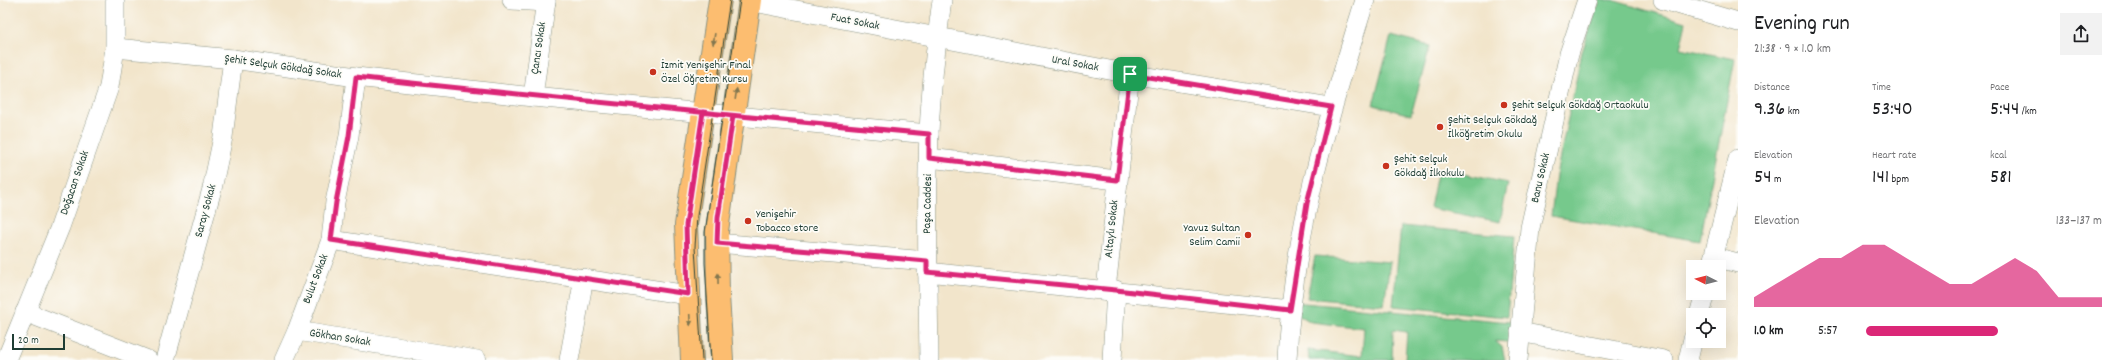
<!DOCTYPE html>
<html lang="en">
<head>
<meta charset="utf-8">
<style>
  :root { --surface:#fff; --page:#f2f2f2; --text:#202124; --muted:#757577; --accent:#db2777 }
  body { margin:0; font-family:Dekko,sans-serif; background:var(--page); color:var(--text); height:100vh; display:flex; flex-direction:column; font-size:15px; white-space:nowrap }
  * { box-sizing:border-box; margin:0 }
  p { font-size:13px; color:var(--muted) }
  .icon { flex:none; width:22px; height:22px; fill:none; stroke:currentColor; stroke-width:2; stroke-linecap:round; stroke-linejoin:round }
  .map { position:relative; flex:1; overflow:hidden }
  .drawer { display:flex; flex-direction:column; background:var(--surface); width:380px }
  .drawer>* { flex:none }
  .needle { width:26px; rotate:276deg }
  .tools { position:absolute; left:1686px; top:260px; display:grid; gap:8px }
  .tools a { display:grid; place-items:center; width:40px; height:40px; border-radius:0px; background:var(--surface); box-shadow:0 4px 16px #0002; font-size:20px }
  .scale { position:absolute; left:12px; bottom:10px; width:53px; box-sizing:border-box; padding-left:4px; border:2px solid #1f3d34; border-top:0; font-size:11px; line-height:14px; white-space:nowrap; color:#1f3d34; -webkit-text-stroke:3px #fdfcf7; paint-order:stroke }
  .pin { position:absolute; display:grid; place-items:center; width:34px; height:34px; color:#fff; margin:-17px; border-radius:8px; box-shadow:0 2px 6px #0006 }
  .round { display:grid; place-items:center; flex:none; width:42px; height:42px; border-radius:0px; background:var(--page) }
  .head { display:flex; align-items:center; justify-content:space-between; height:68px; padding:0 16px }
  h1 { font-size:22px; font-weight:600; line-height:30px }
  .stats { display:grid; grid-template-columns:repeat(3,1fr); gap:6px; height:68px; padding:4px 16px }
  .stats div { display:grid; align-content:center }
  .stats b { font-size:20px; font-weight:600 }
  .stats small { font-size:11px; font-weight:400 }
  .stats p { font-size:11px }
  .chart { height:112px; padding:8px 16px }
  .chart p { display:flex; justify-content:space-between }
  .chart svg { width:100%; height:72px; margin-top:4px; fill:var(--accent); opacity:.7 }
  ul { padding:0 16px; list-style:none; font-size:13px }
  li { display:grid; grid-template-columns:64px 48px 1fr; align-items:center; height:30px }
  li i { height:10px; border-radius:5px; background:var(--accent) }
  main { display:flex; flex:1; min-height:0 }
  .map>svg:first-child { display:block }
  .green { fill:#76c98c; stroke:#4a8360 }
  .lines { fill:none; stroke-linecap:round; stroke-linejoin:round }
  .minor-casing { stroke:#889180; stroke-width:20 }
  .primary-casing { stroke:#889180; stroke-width:24 }
  .minor { stroke:#fff; stroke-width:19 }
  .primary { stroke:#fcbd6f; stroke-width:22 }
  .tram { stroke:#1f3d34; stroke-width:1 }
  .oneway { fill:#82774f }
  .route-casing { stroke:#fff; stroke-width:8 }
  .route { stroke:#db2777; stroke-width:5 }
  .poi-dot { fill:#c8321e; stroke:#fdfcf7; stroke-width:1.5 }
  .labels { text-anchor:middle; dominant-baseline:central; stroke-width:3.5; stroke-linejoin:round; paint-order:stroke }
  .street-label { font-size:12px; fill:#1f3d34; stroke:#fdfcf7 }
  .poi-label { font-size:12px; fill:#1f3d34; stroke:#fdfcf7; text-anchor:start }
</style>
</head>
<body>
<main>
<div class="map">
<svg width="1738" height="360" viewBox="0 0 1738 360">
  <rect width="100%" height="100%" fill="#fdfcf7"/>
  <filter id="ink" filterUnits="userSpaceOnUse"><feTurbulence type="fractalNoise" baseFrequency=".025" numOctaves="2"/><feDisplacementMap in="SourceGraphic" scale="8" xChannelSelector="R" yChannelSelector="G"/><feConvolveMatrix kernelMatrix="1 2 1 2 8 2 1 2 1" color-interpolation-filters="sRGB"/></filter>
  <filter id="wash" filterUnits="userSpaceOnUse"><feTurbulence type="fractalNoise" baseFrequency=".012" numOctaves="4" result="noise"/><feDisplacementMap in="SourceGraphic" scale="16" xChannelSelector="R" yChannelSelector="G"/><feGaussianBlur stdDeviation="0.9" result="paint"/><feColorMatrix in="noise" values="0 0 0 0 0 0 0 0 0 0 0 0 0 0 0 0 0 1.4 0 .05"/><feComposite in="paint" operator="in"/></filter>
  <g filter="url(#wash)">
    <rect width="100%" height="100%" fill="#f2e5cb"/>
    <g class="green">
      <path d="M 1600,0 L 1612,0 L 1686,22 L 1680,48 L 1735,59 L 1700,241 L 1551,216 L 1556,175 L 1582,52 Z"/>
      <path d="M 1391,36 L 1430,46 L 1411,115 L 1373,105 Z"/>
      <path d="M 1438,169 L 1508,183 L 1500,222 L 1430,208 Z"/>
      <path d="M 1401,226 L 1514,236 L 1507,317 L 1393,306 Z"/>
      <path d="M 1315,256 L 1390,262 L 1384,305 L 1307,298 Z"/>
      <path d="M 1293,302 L 1521,323 L 1520,343 L 1495,341 L 1502,347 L 1505,360 L 1405,360 L 1407,332 L 1393,330 L 1392,360 L 1309,360 L 1308,350 L 1362,356 L 1364,328 L 1311,322 L 1291,310 Z"/>
    </g>
  </g>
  <g filter="url(#ink)">
    <g class="lines">
      <defs>
        <g id="minor">
          <path d="M 512,0 L 546,2"/>
          <path d="M 1663,0 L 1738,22"/>
          <path d="M 749,1 L 1130,74 L 1331,107"/>
          <path d="M 115,48 L 233,59 L 356,77 L 533,97 L 929,134"/>
          <path d="M 533,97 L 546,0"/>
          <path d="M 929,158 L 1117,180"/>
          <path d="M 331,240 L 688,295"/>
          <path d="M 717,243 L 927,261"/>
          <path d="M 1714,257 L 1738,263"/>
          <path d="M 1711,267 L 1738,159"/>
          <path d="M 927,272 L 1291,310"/>
          <path d="M 1106,289 L 1130,74"/>
          <path d="M 25,312 L 148,360"/>
          <path d="M 1699,315 L 1705,293"/>
          <path d="M 297,331 L 477,360"/>
          <path d="M 1520,332 L 1664,360"/>
          <path d="M 6,360 L 60,227 L 109,87 L 115,48 L 115,0"/>
          <path d="M 165,360 L 212,189 L 223,137 L 233,59"/>
          <path d="M 284,360 L 297,331 L 331,240 L 335,202 L 349,136 L 356,77"/>
          <path d="M 569,360 L 584,278"/>
          <path d="M 929,360 C 928,284 926,208 929,133 C 931,88 936,44 942,0"/>
          <path d="M 1112,360 L 1116,290"/>
          <path d="M 1287,360 C 1292,236 1328,118 1365,0"/>
          <path d="M 1518,360 L 1530,228 L 1569,54 L 1587,0"/>
          <path d="M 1688,360 L 1693,339"/>
        </g>
        <g id="primary">
          <path d="M 692,360 L 686,225 L 720,0"/>
          <path d="M 722,360 L 718,295 L 717,231 L 750,0"/>
        </g>
      </defs>
      <use href="#minor" class="minor-casing"/>
      <use href="#primary" class="primary-casing"/>
      <use href="#minor" class="minor"/>
      <use href="#primary" class="primary"/>
      <g class="tram">
        <path d="M 702,360 L 695,247 L 697,216 L 730,0"/>
        <path d="M 711,360 L 705,263 L 705,232 L 740,0"/>
      </g>
    </g>
    <defs><path id="oneway-solid" d="M-6-.8H1V-3.2L6.5 0L1 3.2V.8H-6Z"/></defs>
    <g class="oneway">
      <use href="#oneway-solid" transform="translate(714 39) rotate(99)"/>
      <use href="#oneway-solid" transform="translate(736 94) rotate(-82)"/>
      <use href="#oneway-solid" transform="translate(718 279) rotate(-91)"/>
      <use href="#oneway-solid" transform="translate(690 320) rotate(87)"/>
    </g>
  </g>
  <g class="lines" filter="url(#ink)">
    <defs>
      <path id="route" d="M 1130,74 L 1117,180 L 929,158 L 929,134 C 738,116 547,98 356,77 L 349,136 L 336,202 L 331,240 L 688,294 L 686,225 L 703,112 L 733,116 L 718,218 L 717,243 L 927,261 L 927,272 L 1116,290 L 1290,310 L 1307,203 L 1331,107 L 1130,74"/>
    </defs>
    <use href="#route" class="route-casing"/>
    <use href="#route" class="route"/>
  </g>
  <g class="poi-dot">
    <circle cx="653" cy="72" r="4"/>
    <circle cx="1504" cy="105" r="4"/>
    <circle cx="1440" cy="127" r="4"/>
    <circle cx="1386" cy="166" r="4"/>
    <circle cx="748" cy="221" r="4"/>
    <circle cx="1248" cy="235" r="4"/>
  </g>
  <g class="labels">
    <g class="street-label">
      <text transform="translate(855 22) rotate(11)">Fuat Sokak</text>
      <text transform="translate(539 48) rotate(-82)">Çancı Sokak</text>
      <text transform="translate(1075 64) rotate(10)">Ural Sokak</text>
      <text transform="translate(283 67) rotate(8)">Şehit Selçuk Gökdağ Sokak</text>
      <text transform="translate(1541 178) rotate(-77)">Banu Sokak</text>
      <text transform="translate(75 183) rotate(-71)">Doğacan Sokak</text>
      <text transform="translate(928 204) rotate(-89)">Paşa Caddesi</text>
      <text transform="translate(206 211) rotate(-75)">Saray Sokak</text>
      <text transform="translate(1112 229) rotate(-84)">Altaylı Sokak</text>
      <text transform="translate(316 279) rotate(-69)">Bulut Sokak</text>
      <text transform="translate(340 338) rotate(9)">Gökhan Sokak</text>
    </g>
    <g class="poi-label">
      <text x="661" y="65">İzmit Yenişehir Final<tspan x="661" dy="14">Özel Öğretim Kursu</tspan></text>
      <text x="1512" y="105">Şehit Selçuk Gökdağ Ortaokulu</text>
      <text x="1448" y="120">Şehit Selçuk Gökdağ<tspan x="1448" dy="14">İlköğretim Okulu</tspan></text>
      <text x="1394" y="159">Şehit Selçuk<tspan x="1394" dy="14">Gökdağ İlkokulu</tspan></text>
      <text x="756" y="214">Yenişehir<tspan x="756" dy="14">Tobacco store</tspan></text>
      <text x="1240" y="228" text-anchor="end">Yavuz Sultan<tspan x="1240" dy="14">Selim Camii</tspan></text>
    </g>
  </g>
</svg>
<div class="tools">
<a><svg class="needle" viewBox="-14 -14 28 28"><path d="M0-13l5 13h-10z" fill="#e53935"/><path d="M0 13l5-13h-10z" fill="#757577"/></svg></a>
<a><svg class="icon" aria-label="locate" viewBox="0 0 24 24"><circle cx="12" cy="12" r="6"/><path d="M12 2v4M12 18v4M2 12h4M18 12h4"/></svg></a>
</div>
<div class="scale">20 m</div>
<div class="pin" style="left:1130px;top:74px;background:#1e9e55"><svg class="icon" aria-label="arrive" viewBox="0 0 24 24"><path d="M6 21V4h12l-3 4 3 4H6"/></svg></div>
</div>
<section class="drawer">
<div class="head"><div><h1>Evening run</h1><p>21:38 · 9 × 1.0 km</p></div><a class="round"><svg class="icon" aria-label="share" viewBox="0 0 24 24"><path d="M12 15V3M7 8l5-5 5 5M5 13v7h14v-7"/></svg></a></div>
<div class="stats">
<div><p>Distance</p><b>9.36<small> km</small></b></div>
<div><p>Time</p><b>53:40</b></div>
<div><p>Pace</p><b>5:44<small> /km</small></b></div>
</div>
<div class="stats">
<div><p>Elevation</p><b>54<small> m</small></b></div>
<div><p>Heart rate</p><b>141<small> bpm</small></b></div>
<div><p>kcal</p><b>581</b></div>
</div>
<div class="chart"><p><span>Elevation</span>133–137 m</p>
<svg viewBox="0 0 160 44" preserveAspectRatio="none"><path d="M0 44V38L10 30L20 22L30 14L40 14L50 6L60 6L70 14L80 22L90 30L100 30L110 22L120 14L130 22L140 38L150 38L160 38V44z"/></svg>
</div>
<ul>
<li><b>1.0 km</b>5:57<i style="width:56%"></i></li>
</ul>
</section>
</main>
</body>
</html>
